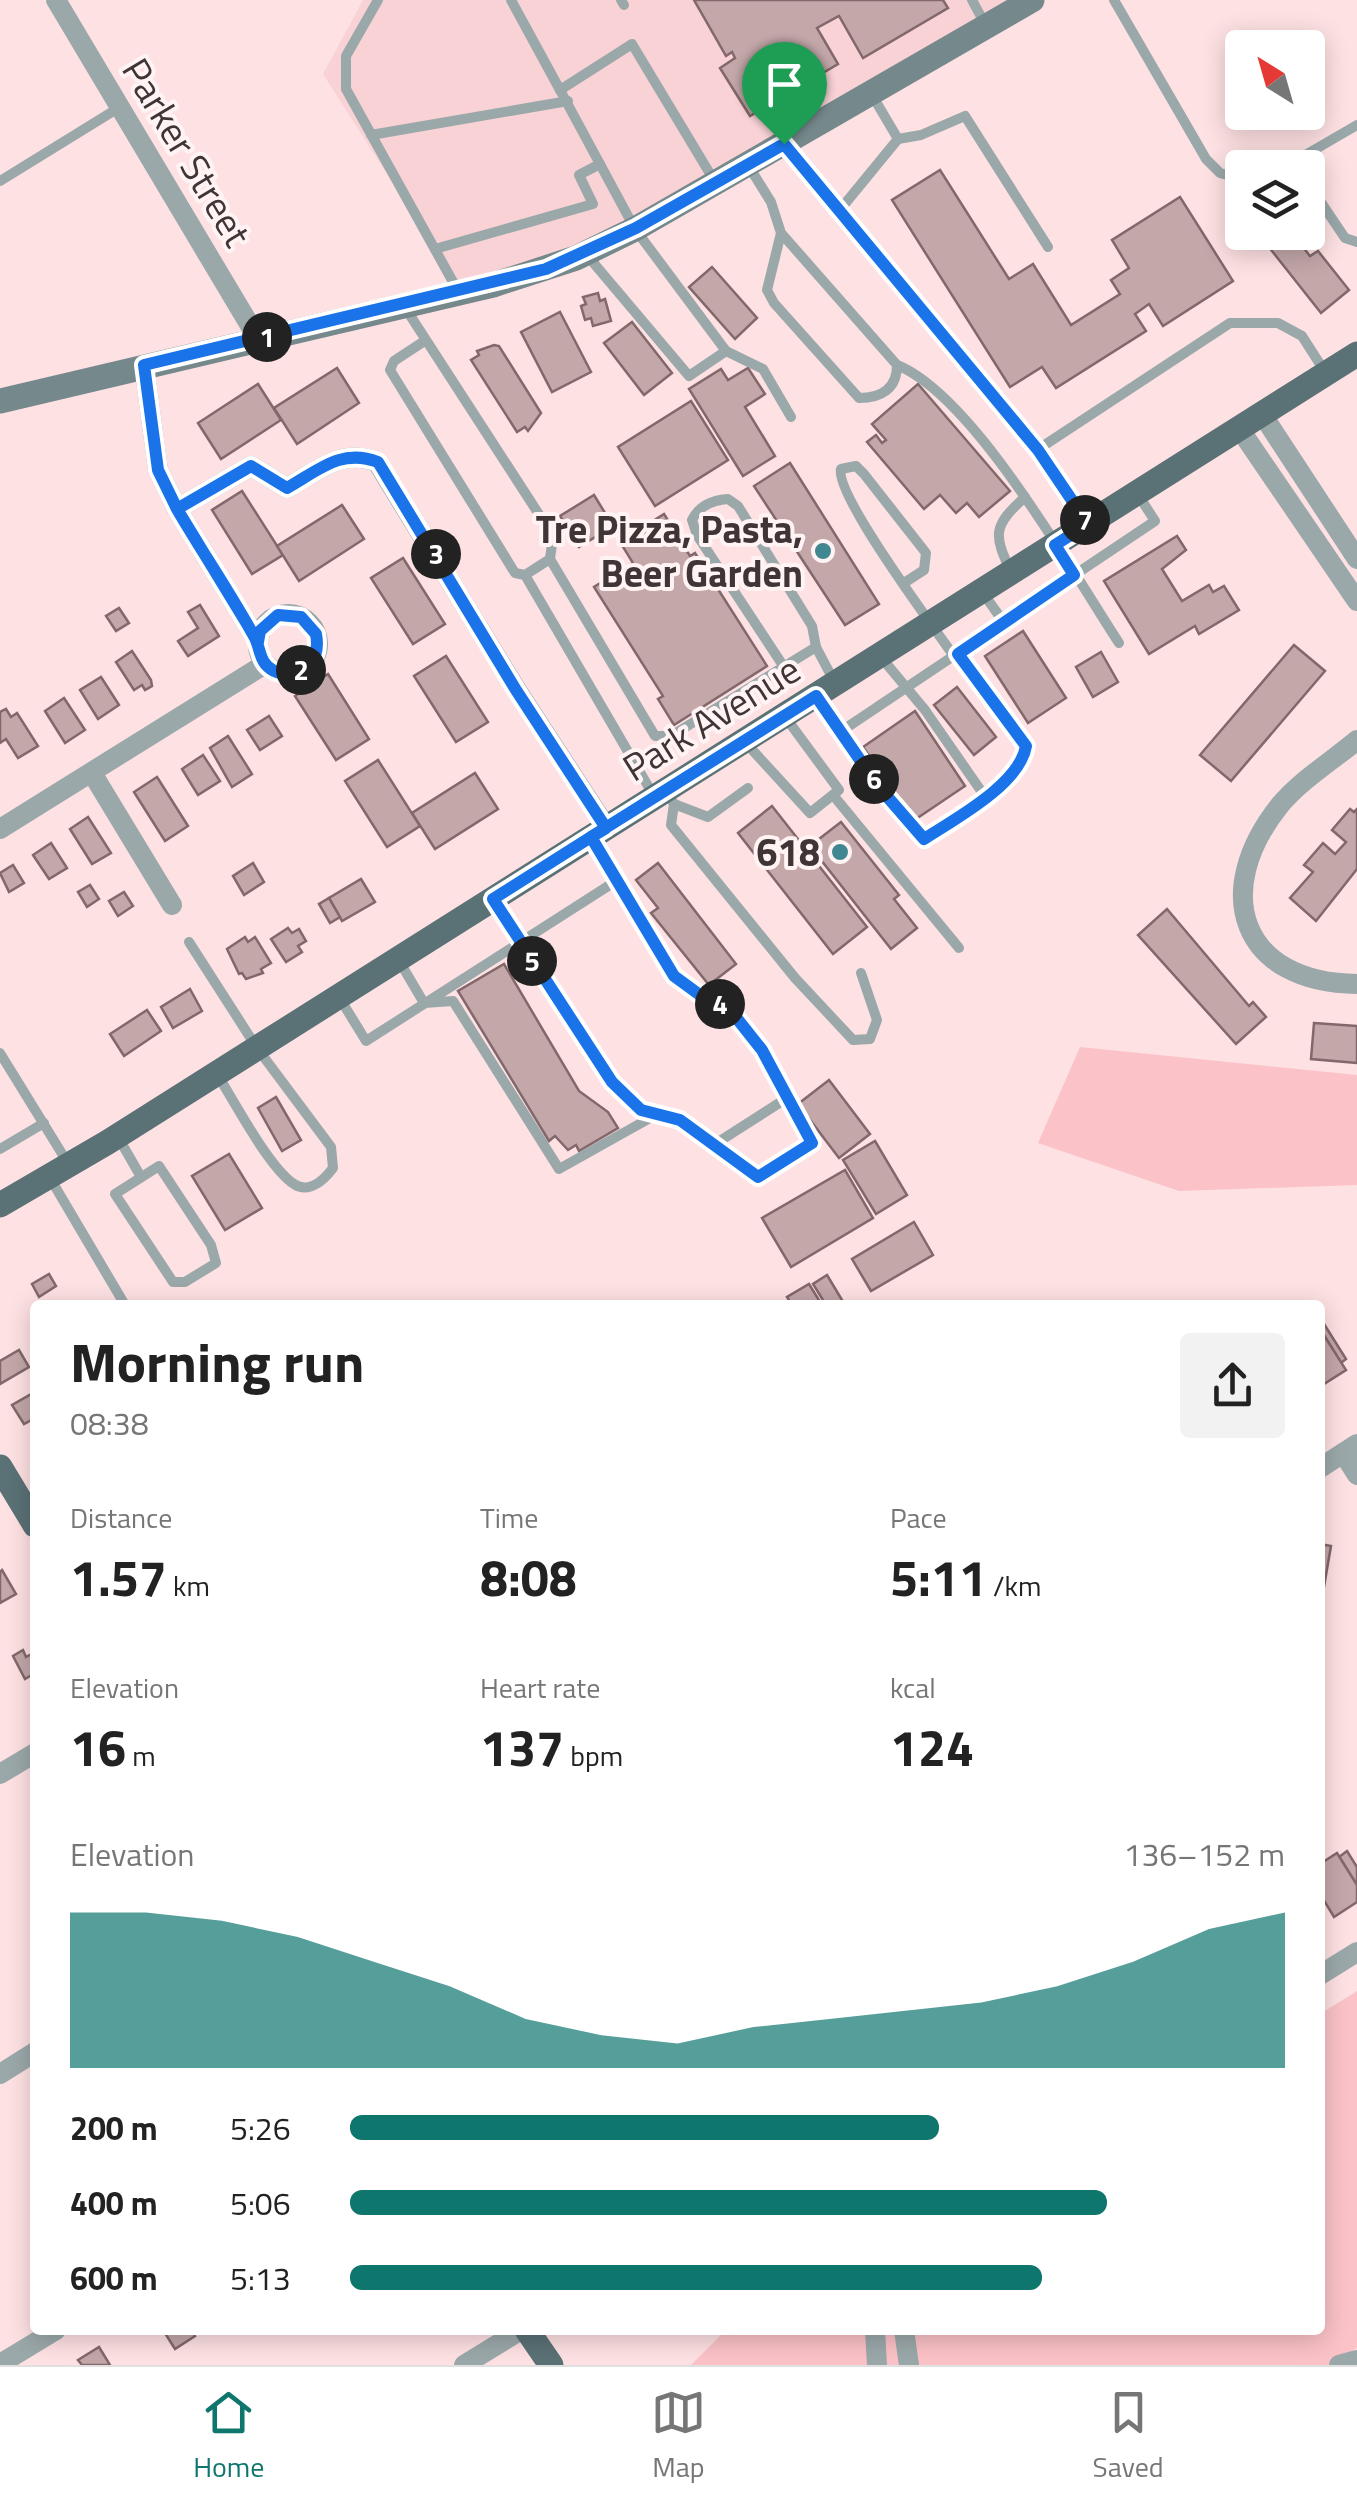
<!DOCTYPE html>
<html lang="en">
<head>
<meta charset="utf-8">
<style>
  :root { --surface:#fff; --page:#f2f2f2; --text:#222; --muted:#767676; --line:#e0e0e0; --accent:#0f766e }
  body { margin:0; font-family:"Titillium Web",sans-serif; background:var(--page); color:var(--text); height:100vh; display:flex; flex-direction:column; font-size:38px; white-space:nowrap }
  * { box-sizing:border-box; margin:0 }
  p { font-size:32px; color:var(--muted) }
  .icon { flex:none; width:55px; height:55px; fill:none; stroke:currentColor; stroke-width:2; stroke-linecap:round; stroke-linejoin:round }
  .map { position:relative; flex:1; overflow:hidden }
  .drawer { position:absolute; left:30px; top:1300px; width:1295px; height:1035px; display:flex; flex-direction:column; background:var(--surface); border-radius:10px; box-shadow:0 5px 25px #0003 }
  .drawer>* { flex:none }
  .needle { width:65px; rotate:323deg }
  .tools { position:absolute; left:1225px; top:30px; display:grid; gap:20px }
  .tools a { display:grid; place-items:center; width:100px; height:100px; border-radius:10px; background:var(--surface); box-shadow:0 5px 25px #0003; font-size:50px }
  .pin { position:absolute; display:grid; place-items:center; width:85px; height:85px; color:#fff; margin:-102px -42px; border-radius:50% 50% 50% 0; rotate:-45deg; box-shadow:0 0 10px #0007 }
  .pin .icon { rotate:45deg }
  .km { position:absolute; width:50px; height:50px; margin:-25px; border-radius:50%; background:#222; color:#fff; font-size:28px; line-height:50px; text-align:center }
  .round { display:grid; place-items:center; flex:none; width:105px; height:105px; border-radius:10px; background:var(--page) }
  .headline { display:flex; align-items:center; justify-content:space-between; height:170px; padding:0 40px }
  h1 { font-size:55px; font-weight:700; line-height:75px }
  .figures { display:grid; grid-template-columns:repeat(3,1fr); gap:15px; height:170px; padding:10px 40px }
  .figures div { display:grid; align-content:center }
  .figures b { font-size:50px; font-weight:700 }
  .figures small { font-size:28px; font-weight:400 }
  .figures p { font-size:28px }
  .chart { height:280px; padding:20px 40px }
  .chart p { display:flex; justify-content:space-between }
  .chart svg { width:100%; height:180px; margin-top:10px; fill:var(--accent); opacity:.7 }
  ul { padding:0 40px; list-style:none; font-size:32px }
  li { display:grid; grid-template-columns:160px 120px 1fr; align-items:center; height:75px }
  li i { height:25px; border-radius:12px; background:var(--accent) }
  .menu { display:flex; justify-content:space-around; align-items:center; height:140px; border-top:2px solid var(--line); background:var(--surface); font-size:28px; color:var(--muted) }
  .menu a { display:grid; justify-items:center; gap:5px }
  .menu .selected { color:var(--accent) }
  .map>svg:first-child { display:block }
  .built { fill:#f8d2d5 }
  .green { fill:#fbc2c7 }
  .building { fill:#c3a7a9; stroke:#82686b; stroke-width:2.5 }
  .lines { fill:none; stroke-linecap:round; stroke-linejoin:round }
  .lane { stroke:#9ba8aa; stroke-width:10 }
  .street { stroke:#9ba8aa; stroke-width:20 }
  .secondary { stroke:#75888b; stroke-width:25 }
  .primary { stroke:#5a7175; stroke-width:25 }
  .route-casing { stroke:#fff; stroke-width:20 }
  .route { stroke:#1a73e8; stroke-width:12 }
  .poi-dot { fill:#418791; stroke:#fff3f4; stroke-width:4 }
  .labels { text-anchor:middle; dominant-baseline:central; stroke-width:8; stroke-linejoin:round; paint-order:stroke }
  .street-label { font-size:38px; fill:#403536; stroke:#fff3f4 }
  .poi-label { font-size:38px; font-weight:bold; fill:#403536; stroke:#fff3f4; text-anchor:end }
</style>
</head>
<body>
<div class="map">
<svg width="1357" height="2365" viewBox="0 0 1357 2365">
  <rect width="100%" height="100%" fill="#fee1e3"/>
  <path class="built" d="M 363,0 L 1031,0 L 556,273 L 463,293 L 323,74 Z"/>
  <g class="green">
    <path d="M 1080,1047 L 1357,1075 L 1357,1185 L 1179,1191 L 1038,1143 Z"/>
    <path d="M 1357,1991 L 1357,2348 L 1328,2365 L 691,2365 L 726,2330 L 1320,2330 L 1320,2014 Z"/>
  </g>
  <g class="building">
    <path d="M 694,0 L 943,0 L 948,8 L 863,58 L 839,16 L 817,28 L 838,64 L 750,116 L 720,68 L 735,58 L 732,52 L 726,56 Z"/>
    <path d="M 940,170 L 1009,279 L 1033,264 L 1071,325 L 1120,294 L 1111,280 L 1129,268 L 1112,240 L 1180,197 L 1233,281 L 1163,326 L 1149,304 L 1135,314 L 1146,331 L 1056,388 L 1042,367 L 1010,387 L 892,200 Z"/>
    <path d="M 1257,232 L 1291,232 L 1310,256 L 1318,251 L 1349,290 L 1321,313 Z"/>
    <path d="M 712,267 L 757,318 L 735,339 L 689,287 Z"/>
    <path d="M 598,293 L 600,301 L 605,299 L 611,321 L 593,326 L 591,318 L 585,320 L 581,306 L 586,304 L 583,297 Z"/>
    <path d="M 560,312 L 591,372 L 552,392 L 521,332 Z"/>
    <path d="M 632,322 L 672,373 L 644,395 L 604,343 Z"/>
    <path d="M 494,345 L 499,346 L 541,413 L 528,431 L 525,427 L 517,432 L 471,360 L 479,355 L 477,351 Z"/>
    <path d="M 337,368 L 359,403 L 297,444 L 274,408 Z"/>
    <path d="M 748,368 L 765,394 L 745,407 L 775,456 L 743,476 L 689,389 L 721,369 L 728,380 Z"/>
    <path d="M 258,384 L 281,420 L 221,459 L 198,423 Z"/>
    <path d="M 918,384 L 1010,491 L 979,517 L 967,503 L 956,513 L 940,495 L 924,509 L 867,442 L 876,435 L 882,443 L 886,440 L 872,424 Z"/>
    <path d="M 691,401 L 728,460 L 655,506 L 618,447 Z"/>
    <path d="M 790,463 L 879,604 L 845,625 L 754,486 Z"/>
    <path d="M 242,491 L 283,555 L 252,574 L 212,510 Z"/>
    <path d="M 594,495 L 613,526 L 579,547 L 560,516 Z"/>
    <path d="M 342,505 L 364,539 L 299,581 L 277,546 Z"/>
    <path d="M 664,514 L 690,556 L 695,553 L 767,666 L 674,725 L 658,699 L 663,696 L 594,587 L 633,563 L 620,542 Z"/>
    <path d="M 1177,536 L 1186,550 L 1162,569 L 1182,601 L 1209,585 L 1213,592 L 1224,586 L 1239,610 L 1199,634 L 1195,626 L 1149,654 L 1104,581 Z"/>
    <path d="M 403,558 L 445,624 L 413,644 L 371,578 Z"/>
    <path d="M 200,605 L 219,636 L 188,656 L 178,641 L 198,628 L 188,612 Z"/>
    <path d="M 119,608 L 129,623 L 116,631 L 106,616 Z"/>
    <path d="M 1023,631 L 1066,698 L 1028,723 L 985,656 Z"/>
    <path d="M 1294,645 L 1325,671 L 1231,781 L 1200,755 Z"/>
    <path d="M 132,651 L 151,680 L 152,686 L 145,690 L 142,685 L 134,690 L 116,662 Z"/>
    <path d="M 1101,652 L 1118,682 L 1093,697 L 1076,667 Z"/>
    <path d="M 446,656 L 488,722 L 456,742 L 414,676 Z"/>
    <path d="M 328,674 L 369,739 L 336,760 L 295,696 Z"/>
    <path d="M 101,677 L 119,705 L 98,719 L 80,690 Z"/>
    <path d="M 957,687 L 996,737 L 974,755 L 934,705 Z"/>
    <path d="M 64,698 L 85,730 L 65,743 L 45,711 Z"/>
    <path d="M 6,709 L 11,717 L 17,713 L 38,746 L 18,758 L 6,739 L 0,743 L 0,712 Z"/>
    <path d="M 915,711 L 965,786 L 913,821 L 863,747 Z"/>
    <path d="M 269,716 L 282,736 L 260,750 L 247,730 Z"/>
    <path d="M 228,736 L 252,774 L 232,787 L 210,748 Z"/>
    <path d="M 203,755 L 220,781 L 198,795 L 182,769 Z"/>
    <path d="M 378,760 L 420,826 L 387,847 L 345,781 Z"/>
    <path d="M 475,773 L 498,809 L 435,849 L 412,813 Z"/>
    <path d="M 157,777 L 188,826 L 165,841 L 134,792 Z"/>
    <path d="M 772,806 L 867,927 L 833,954 L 738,833 Z"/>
    <path d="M 1350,809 L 1354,812 L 1357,809 L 1357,869 L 1316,921 L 1290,898 L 1313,872 L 1304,865 L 1323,843 L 1335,854 L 1346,842 L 1332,830 Z"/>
    <path d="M 88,817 L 111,853 L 92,864 L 70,829 Z"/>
    <path d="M 841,822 L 899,895 L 894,899 L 917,928 L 891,949 L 810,846 Z"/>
    <path d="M 51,843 L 67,868 L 49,879 L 33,855 Z"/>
    <path d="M 253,863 L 264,882 L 244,895 L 233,876 Z"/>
    <path d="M 658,863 L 736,964 L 709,985 L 651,913 L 658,908 L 636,880 Z"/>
    <path d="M 13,865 L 24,883 L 9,892 L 0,873 Z"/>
    <path d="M 361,879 L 375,902 L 342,921 L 329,898 Z"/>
    <path d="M 90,885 L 99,899 L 87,907 L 78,892 Z"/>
    <path d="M 124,892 L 133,906 L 118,916 L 109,901 Z"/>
    <path d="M 329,898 L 340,917 L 330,923 L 319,904 Z"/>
    <path d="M 1167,909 L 1249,1006 L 1253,1002 L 1266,1017 L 1236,1044 L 1138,935 Z"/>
    <path d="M 288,928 L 292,933 L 299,929 L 306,941 L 298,946 L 302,952 L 286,962 L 271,939 Z"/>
    <path d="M 245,937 L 248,942 L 255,937 L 271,963 L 261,969 L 263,973 L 246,979 L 242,973 L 239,974 L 227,949 Z"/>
    <path d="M 504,964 L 579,1091 L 608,1112 L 618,1128 L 579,1151 L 576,1145 L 568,1150 L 555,1136 L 549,1141 L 458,991 Z"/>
    <path d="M 190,989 L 202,1011 L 173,1028 L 161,1007 Z"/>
    <path d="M 147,1010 L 161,1031 L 124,1056 L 110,1034 Z"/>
    <path d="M 1314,1023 L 1357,1026 L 1357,1063 L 1311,1059 Z"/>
    <path d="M 829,1080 L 870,1134 L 839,1158 L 798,1104 Z"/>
    <path d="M 276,1097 L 301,1140 L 282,1151 L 258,1108 Z"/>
    <path d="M 875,1141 L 907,1195 L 876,1214 L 843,1160 Z"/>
    <path d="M 229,1154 L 262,1208 L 225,1230 L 192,1176 Z"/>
    <path d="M 845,1170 L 873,1218 L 791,1267 L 762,1218 Z"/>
    <path d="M 914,1222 L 933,1255 L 871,1291 L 852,1259 Z"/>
    <path d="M 49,1274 L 56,1286 L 39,1297 L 32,1284 Z"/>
    <path d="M 827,1275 L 845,1305 L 826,1305 L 813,1284 Z"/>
    <path d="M 809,1284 L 822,1305 L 792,1305 L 787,1297 Z"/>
    <path d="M 1324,1324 L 1346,1359 L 1341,1363 L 1320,1329 Z"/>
    <path d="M 1320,1329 L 1346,1370 L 1324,1384 L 1320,1378 Z"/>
    <path d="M 19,1350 L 29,1367 L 0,1384 L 0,1361 Z"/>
    <path d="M 35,1392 L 35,1418 L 24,1424 L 12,1405 Z"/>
    <path d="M 1320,1544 L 1331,1546 L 1320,1610 Z"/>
    <path d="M 2,1570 L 16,1594 L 0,1603 L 0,1572 Z"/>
    <path d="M 23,1650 L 26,1657 L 35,1652 L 35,1673 L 25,1679 L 13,1656 Z"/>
    <path d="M 1347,1851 L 1357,1867 L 1357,1885 L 1339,1857 Z"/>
    <path d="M 1337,1853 L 1357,1885 L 1357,1902 L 1334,1917 L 1320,1894 L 1320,1864 Z"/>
    <path d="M 163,2330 L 192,2330 L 195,2336 L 175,2349 Z"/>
    <path d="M 99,2347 L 110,2365 L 82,2365 L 78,2360 Z"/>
  </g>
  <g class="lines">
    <g class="lane">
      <path d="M 378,0 L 346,56 L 346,89 L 458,291"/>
      <path d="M 511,0 L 560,90 L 632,44 L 715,182"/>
      <path d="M 621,0 L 624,5"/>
      <path d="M 972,0 L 986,26"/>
      <path d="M 1114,0 L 1206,159 L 1220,173 L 1242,179"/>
      <path d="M 560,90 L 635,229 L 726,351 L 689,376 L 586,254"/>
      <path d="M 371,135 L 568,101"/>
      <path d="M 898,139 L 921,135 L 965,116 L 1048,247"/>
      <path d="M 785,145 L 1037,450 L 1086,522"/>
      <path d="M 748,165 L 771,202 L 781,233 L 897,365 C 897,389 881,398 859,398 L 774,303 L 767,290 L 781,233"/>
      <path d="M 1283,168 L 1357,125"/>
      <path d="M 0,181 L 120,107"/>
      <path d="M 1308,183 L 1345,238 L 1357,242"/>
      <path d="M 839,211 L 898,139 L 872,95"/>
      <path d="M 435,249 L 593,204 L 579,175 L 600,164"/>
      <path d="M 404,306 L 553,536 L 550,559 L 525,575 L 515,573 L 390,370 L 394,361 L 426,340"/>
      <path d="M 726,351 L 763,369 L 791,417"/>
      <path d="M 897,365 C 974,396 1071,570 1119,643"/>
      <path d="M 1037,450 L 1230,323 L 1278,323 L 1302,336 L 1325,372"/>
      <path d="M 550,559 L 655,736 L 671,736 L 816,647"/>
      <path d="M 1011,572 C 993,534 993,526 1025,497"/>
      <path d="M 525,575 L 655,798"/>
      <path d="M 904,583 L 924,570 L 926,553 L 864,474 L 856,466 L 841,469 C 834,493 934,628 954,656"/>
      <path d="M 983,593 L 1005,624"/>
      <path d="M 958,654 L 1026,746 L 1024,758 L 986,798"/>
      <path d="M 784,667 L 697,535 L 692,520 C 699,506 713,500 728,499 L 738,506 L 812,626 L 816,647 L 835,683"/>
      <path d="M 817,696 L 878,786 L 924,839 L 986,798 L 925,710 L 880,656"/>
      <path d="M 843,730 L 1155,521 L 1137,493"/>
      <path d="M 745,742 L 810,813 L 839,790 L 786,718"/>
      <path d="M 667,792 L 674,804 L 671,825 L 795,978 L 853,1040 L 870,1039 L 877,1020 L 861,973"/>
      <path d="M 833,795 L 959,948"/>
      <path d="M 674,804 L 708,817 L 748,788"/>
      <path d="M 494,900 L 612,1082 L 641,1110 L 680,1120 L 757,1177 L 813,1143 L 762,1050 L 727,1006 L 704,998 L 674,976 L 591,838"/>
      <path d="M 189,942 L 257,1048 L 331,1147 L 333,1168 C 324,1180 309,1194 294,1184 C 269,1168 234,1101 217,1074"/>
      <path d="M 398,959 L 424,1003 L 453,1001 L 559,1169 L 659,1113"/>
      <path d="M 339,997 L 366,1041 L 616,881"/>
      <path d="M 0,1053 L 69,1165"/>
      <path d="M 118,1137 L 141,1177"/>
      <path d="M 712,1146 L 787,1098"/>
      <path d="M 0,1149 L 44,1123"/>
      <path d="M 159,1166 L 211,1245 L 216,1263 L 185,1282 L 173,1282 L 115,1194 Z"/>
      <path d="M 50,1178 L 125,1305"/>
    </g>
    <g class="street">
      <path d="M 56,0 L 258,339"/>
      <path d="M 144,365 L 158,470 L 177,509 L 258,642"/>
      <path d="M 1262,414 L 1357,559"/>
      <path d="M 1239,428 L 1357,601"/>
      <path d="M 177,509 L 251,466 L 287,488 C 319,470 341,448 377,462 L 516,689 L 606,827"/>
      <circle cx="288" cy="644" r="30"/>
      <path d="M 1357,740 C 1332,761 1301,780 1280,805 C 1210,892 1241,983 1357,984"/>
      <path d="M 92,773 L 172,905"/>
      <path d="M 0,829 L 265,664"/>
      <path d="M 1343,1453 L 1357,1475"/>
      <path d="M 1320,1468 L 1357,1444"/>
      <path d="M 0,1774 L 35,1753"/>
      <path d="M 1320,1975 L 1357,1952"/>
      <path d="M 0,2074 L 35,2052"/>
      <path d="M 875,2330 L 877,2365"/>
      <path d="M 904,2330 L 909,2365"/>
      <path d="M 0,2364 L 56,2330"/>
      <path d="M 464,2365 L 521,2330"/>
      <path d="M 1339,2365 L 1357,2360"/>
    </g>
    <path class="secondary" d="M 0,401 L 493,285 L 576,258 L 635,229 L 1032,0"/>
    <g class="primary">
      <path d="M 0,1205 L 108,1142 L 1357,354"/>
      <path d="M 0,1467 L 35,1525"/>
      <path d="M 527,2330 L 551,2365"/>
    </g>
  </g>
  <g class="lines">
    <defs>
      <path id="route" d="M 784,144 L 636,228 L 546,269 L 144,365 L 158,470 L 177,509 L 258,642 L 260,631 L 278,615 L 301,617 L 316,634 C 318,645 318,655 310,663 C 300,673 286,677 274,671 C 259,663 261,650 255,638 C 231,594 202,552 177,509 L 251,466 L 287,488 C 319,470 341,448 378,462 L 516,690 L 606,828 L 591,837 L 674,976 L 704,998 L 727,1006 L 762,1050 L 812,1143 L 758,1177 L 680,1120 L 641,1110 L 612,1082 L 493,899 L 591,837 C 666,790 741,743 816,696 L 878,786 L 924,839 C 955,819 1020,784 1026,746 L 958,654 L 1074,575 L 1055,545 L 1088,524 L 1038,450 L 784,144"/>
    </defs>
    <use href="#route" class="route-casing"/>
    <use href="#route" class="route"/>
  </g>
  <g class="poi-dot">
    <circle cx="823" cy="551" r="10"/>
    <circle cx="840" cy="852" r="10"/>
  </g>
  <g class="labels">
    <g class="street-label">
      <text transform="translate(187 152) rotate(59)">Parker Street</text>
      <text transform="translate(711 718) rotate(-32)">Park Avenue</text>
    </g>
    <g class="poi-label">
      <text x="803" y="529">Tre Pizza, Pasta,<tspan x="803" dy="44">Beer Garden</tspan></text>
      <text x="820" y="852">618</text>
    </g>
  </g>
</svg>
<div class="tools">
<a><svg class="needle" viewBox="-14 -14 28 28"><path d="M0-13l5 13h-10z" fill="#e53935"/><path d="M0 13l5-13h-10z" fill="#767676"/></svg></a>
<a><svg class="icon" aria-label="layers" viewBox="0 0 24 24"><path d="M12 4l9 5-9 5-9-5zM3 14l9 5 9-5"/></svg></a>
</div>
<div class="pin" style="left:784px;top:144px;background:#1e9e55"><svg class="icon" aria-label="arrive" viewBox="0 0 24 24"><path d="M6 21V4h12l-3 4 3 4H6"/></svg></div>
<b class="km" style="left:267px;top:337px">1</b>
<b class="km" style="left:301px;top:670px">2</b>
<b class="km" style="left:436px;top:554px">3</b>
<b class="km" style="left:720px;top:1004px">4</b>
<b class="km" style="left:532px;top:961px">5</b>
<b class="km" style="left:874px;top:779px">6</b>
<b class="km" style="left:1085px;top:520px">7</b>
<section class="drawer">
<div class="headline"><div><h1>Morning run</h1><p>08:38</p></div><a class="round"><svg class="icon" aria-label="share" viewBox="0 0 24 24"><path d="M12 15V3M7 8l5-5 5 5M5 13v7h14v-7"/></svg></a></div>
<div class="figures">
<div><p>Distance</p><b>1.57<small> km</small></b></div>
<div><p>Time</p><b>8:08</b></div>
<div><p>Pace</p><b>5:11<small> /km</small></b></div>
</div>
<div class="figures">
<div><p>Elevation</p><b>16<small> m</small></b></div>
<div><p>Heart rate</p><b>137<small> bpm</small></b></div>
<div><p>kcal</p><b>124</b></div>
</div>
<div class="chart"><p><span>Elevation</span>136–152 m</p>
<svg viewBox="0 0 160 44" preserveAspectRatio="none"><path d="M0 44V6L10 6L20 8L30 12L40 18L50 24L60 32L70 36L80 38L90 34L100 32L110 30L120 28L130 24L140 18L150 10L160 6V44z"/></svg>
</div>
<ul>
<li><b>200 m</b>5:26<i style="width:63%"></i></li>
<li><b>400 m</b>5:06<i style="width:81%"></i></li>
<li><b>600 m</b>5:13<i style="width:74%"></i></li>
</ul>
</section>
</div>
<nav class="menu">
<a class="selected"><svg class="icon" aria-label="home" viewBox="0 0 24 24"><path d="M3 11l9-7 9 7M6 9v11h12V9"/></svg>Home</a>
<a><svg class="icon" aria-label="map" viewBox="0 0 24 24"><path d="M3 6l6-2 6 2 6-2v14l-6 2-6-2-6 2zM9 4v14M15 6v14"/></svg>Map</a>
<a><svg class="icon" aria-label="saved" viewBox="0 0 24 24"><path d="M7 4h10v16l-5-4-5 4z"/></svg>Saved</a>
</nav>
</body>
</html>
